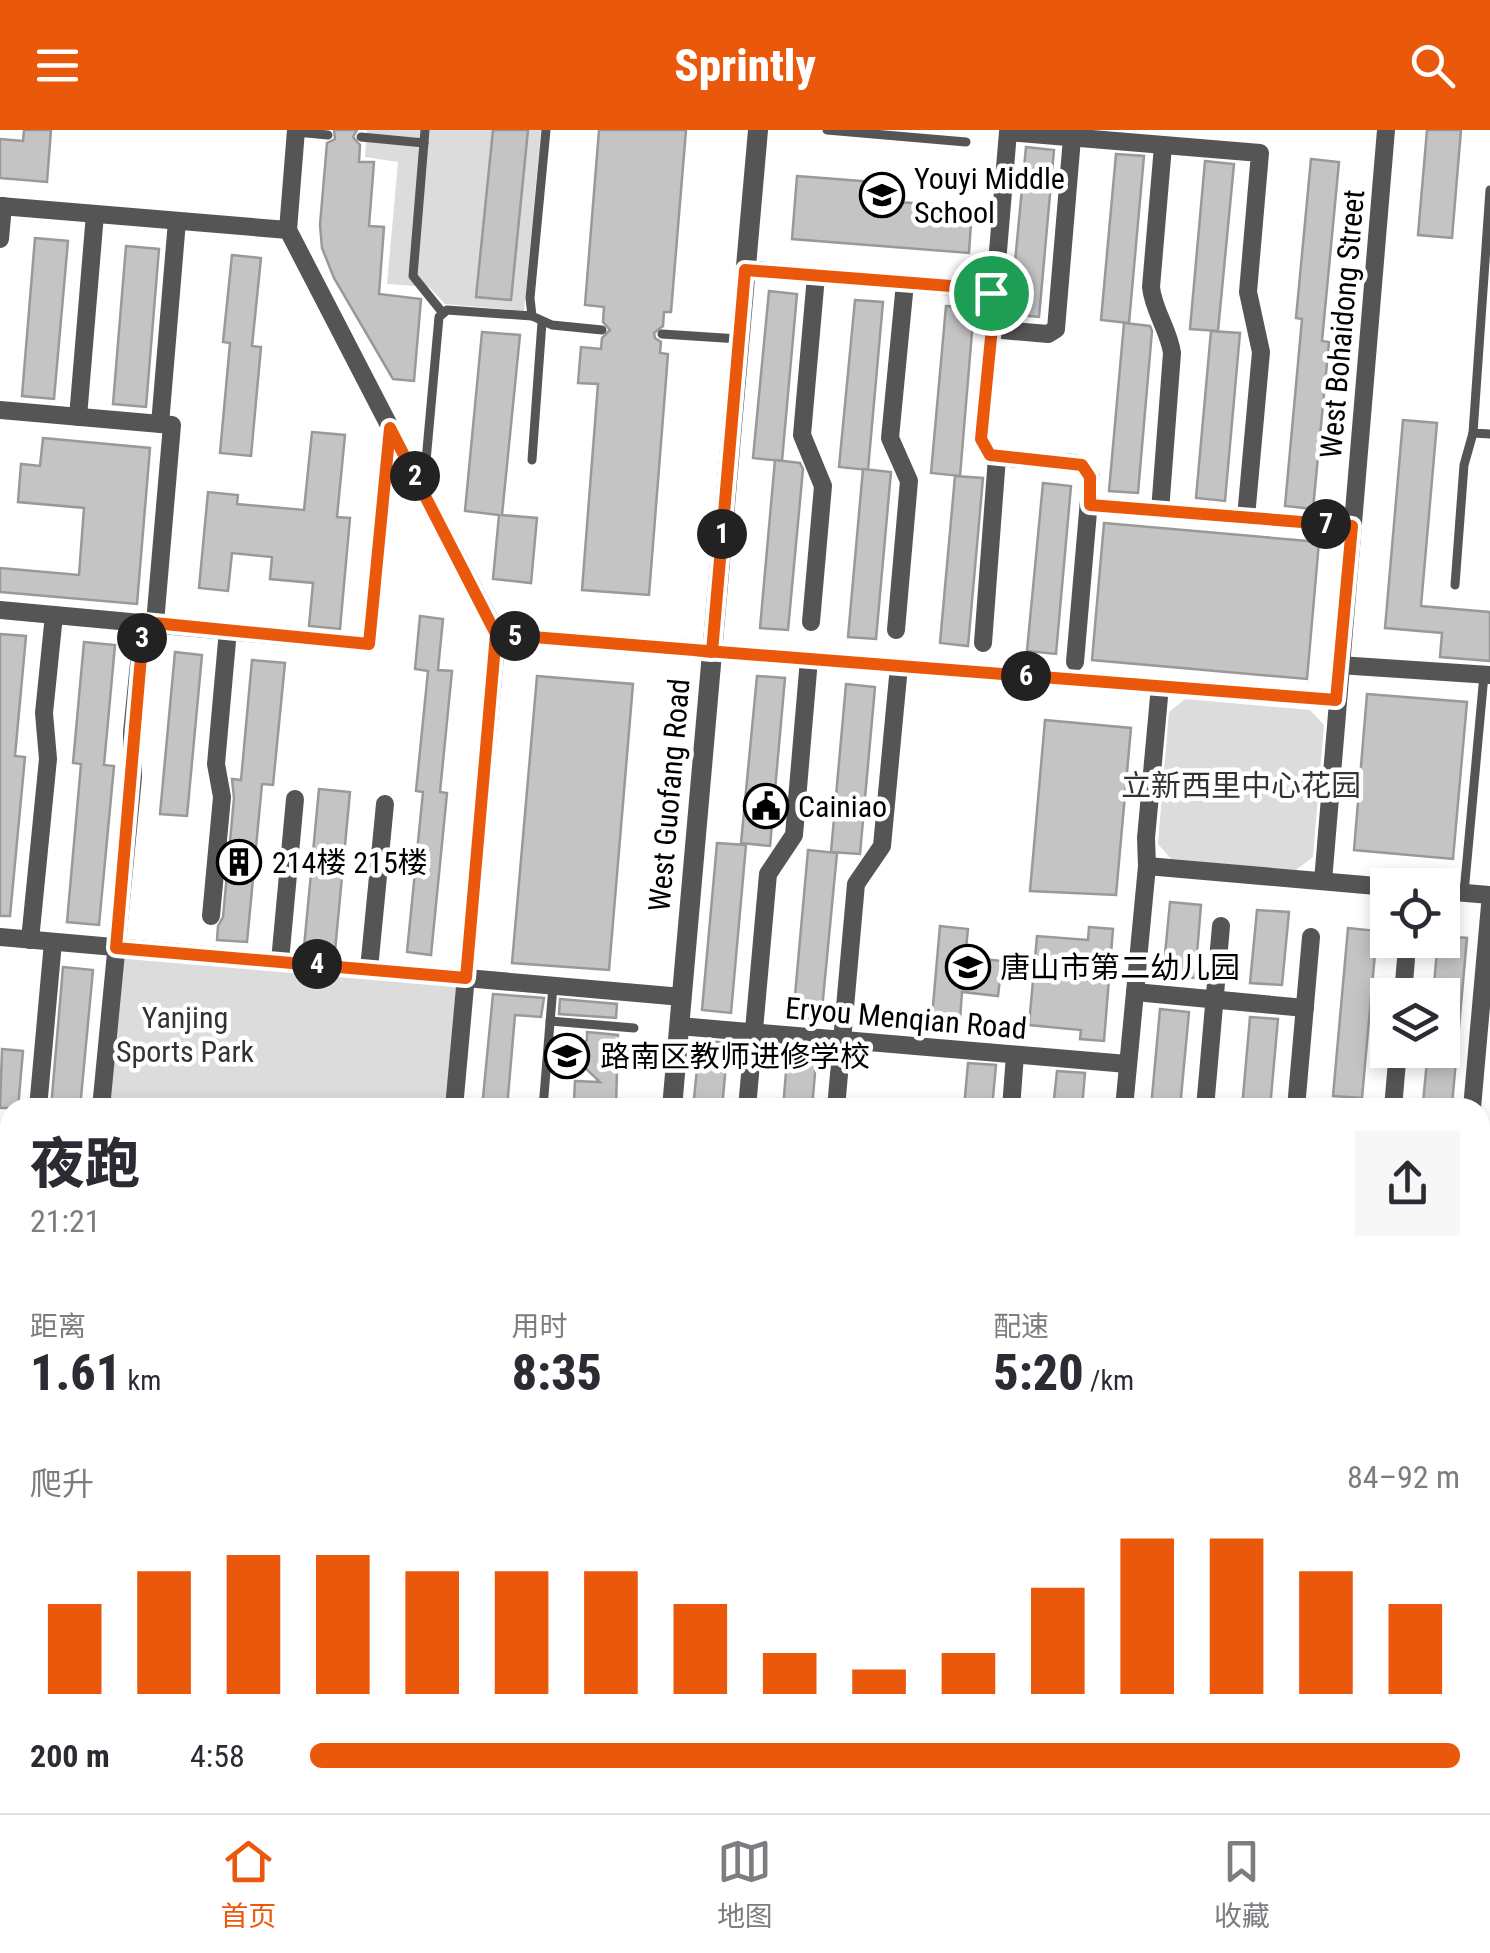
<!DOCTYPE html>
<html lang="zh">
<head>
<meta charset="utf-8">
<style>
  :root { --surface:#fff; --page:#f7f7f7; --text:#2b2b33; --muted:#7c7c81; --line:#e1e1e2; --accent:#ea580c }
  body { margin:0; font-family:"Roboto Condensed","Noto Sans SC",sans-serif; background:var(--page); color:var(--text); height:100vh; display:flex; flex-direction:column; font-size:38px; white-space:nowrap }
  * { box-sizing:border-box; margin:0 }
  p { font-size:32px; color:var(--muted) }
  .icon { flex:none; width:55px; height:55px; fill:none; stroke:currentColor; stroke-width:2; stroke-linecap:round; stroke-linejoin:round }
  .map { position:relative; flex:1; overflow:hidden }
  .details { position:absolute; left:0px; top:968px; width:1490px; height:718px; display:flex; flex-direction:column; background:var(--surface); border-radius:30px 30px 0 0; box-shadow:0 5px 15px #0003 }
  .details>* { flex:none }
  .fabs { position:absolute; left:1370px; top:738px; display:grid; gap:20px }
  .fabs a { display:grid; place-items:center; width:90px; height:90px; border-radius:0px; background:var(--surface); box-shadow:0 5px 15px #0003; font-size:50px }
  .pin { position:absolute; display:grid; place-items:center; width:85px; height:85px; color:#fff; margin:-42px; border:5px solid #fff; border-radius:50%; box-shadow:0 2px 10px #0007 }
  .km { position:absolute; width:50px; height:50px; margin:-25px; border-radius:50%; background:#222; color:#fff; font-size:28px; line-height:50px; text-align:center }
  .round { display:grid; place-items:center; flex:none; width:105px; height:105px; border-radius:0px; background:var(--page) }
  .headline { display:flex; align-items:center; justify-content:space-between; height:170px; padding:0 30px }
  h1 { font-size:55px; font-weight:800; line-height:75px }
  .figures { display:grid; grid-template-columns:repeat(3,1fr); gap:15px; height:170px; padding:10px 30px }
  .figures div { display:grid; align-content:center }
  .figures b { font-size:50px; font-weight:800 }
  .figures small { font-size:28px; font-weight:400 }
  .figures p { font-size:28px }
  .chart { height:280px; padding:20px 30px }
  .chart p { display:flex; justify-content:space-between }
  .chart svg { width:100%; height:180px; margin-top:10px; stroke:var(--accent); stroke-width:6 }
  ul { padding:0 30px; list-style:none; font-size:32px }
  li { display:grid; grid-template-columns:160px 120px 1fr; align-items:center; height:75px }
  li i { height:25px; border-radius:12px; background:var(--accent) }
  header { display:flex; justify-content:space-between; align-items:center; height:130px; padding:0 30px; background:var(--accent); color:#fff; font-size:45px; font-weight:800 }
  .tab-bar { display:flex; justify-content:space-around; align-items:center; height:140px; border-top:2px solid var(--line); background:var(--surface); font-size:28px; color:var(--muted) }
  .tab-bar a { display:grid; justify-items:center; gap:5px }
  .tab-bar .active { color:var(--accent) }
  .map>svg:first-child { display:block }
  .green { fill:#dcdcdc }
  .building { fill:#c4c4c4; stroke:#999; stroke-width:2.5 }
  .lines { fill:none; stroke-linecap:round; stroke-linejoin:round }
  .service { stroke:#555; stroke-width:9 }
  .minor { stroke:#555; stroke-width:18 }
  .tertiary { stroke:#555; stroke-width:20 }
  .route-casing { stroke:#fff; stroke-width:20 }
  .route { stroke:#ea580c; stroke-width:12 }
  .labels { text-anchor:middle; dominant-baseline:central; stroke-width:9; stroke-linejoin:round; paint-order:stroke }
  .poi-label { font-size:30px; fill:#000; stroke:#fff; text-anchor:start }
  .street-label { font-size:30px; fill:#000; stroke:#fff }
  .park-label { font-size:30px; fill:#333; stroke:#fff }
</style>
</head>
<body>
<header><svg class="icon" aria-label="menu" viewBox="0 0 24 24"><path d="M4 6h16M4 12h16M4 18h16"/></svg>Sprintly<svg class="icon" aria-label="search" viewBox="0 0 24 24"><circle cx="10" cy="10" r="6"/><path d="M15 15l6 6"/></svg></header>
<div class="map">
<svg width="1490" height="1683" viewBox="0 0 1490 1683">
  <rect width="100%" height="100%" fill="#fff"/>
  <g class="green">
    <path d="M 367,0 L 541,0 L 524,181 L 445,174 L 429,157 L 387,154 L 398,32 L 365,27 Z"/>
    <path d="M 1185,569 L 1310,580 L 1324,595 L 1313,727 L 1296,740 L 1171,729 L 1158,714 L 1169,582 Z"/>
    <path d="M 119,826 L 456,855 L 446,977 L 106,978 Z"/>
  </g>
  <g class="building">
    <path d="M 24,0 L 51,0 L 47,52 L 0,48 L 0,9 L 23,11 Z"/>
    <path d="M 334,0 L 357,0 L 353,7 L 360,15 L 359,32 L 374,32 L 369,96 L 384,97 L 379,164 L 421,169 L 414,251 L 393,249 L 334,148 L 322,118 L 320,95 L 327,13 L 335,9 Z"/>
    <path d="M 493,0 L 528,0 L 511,170 L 476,167 Z"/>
    <path d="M 599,0 L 686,0 L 671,182 L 664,182 L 663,196 L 654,203 L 655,208 L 661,212 L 660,223 L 668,224 L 649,465 L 582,460 L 598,254 L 578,253 L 581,217 L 601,219 L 602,208 L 610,200 L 603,192 L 604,177 L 585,175 Z"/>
    <path d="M 1427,0 L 1461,0 L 1452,108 L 1418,105 Z"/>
    <path d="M 1026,17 L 1054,20 L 1039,187 L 1010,184 Z"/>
    <path d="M 1116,24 L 1144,26 L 1129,193 L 1101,190 Z"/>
    <path d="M 1311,29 L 1339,32 L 1322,211 L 1329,212 L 1313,379 L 1285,376 L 1302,189 L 1296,188 Z"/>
    <path d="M 1205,31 L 1234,34 L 1218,201 L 1190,199 Z"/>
    <path d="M 797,46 L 899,54 L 898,72 L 972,77 L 969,123 L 792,109 Z"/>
    <path d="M 35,108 L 68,111 L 54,269 L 22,266 Z"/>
    <path d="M 126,116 L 159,119 L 146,277 L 113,274 Z"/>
    <path d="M 232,125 L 261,128 L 252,216 L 261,217 L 251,326 L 220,323 L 230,213 L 223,212 Z"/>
    <path d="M 769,161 L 797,164 L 782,331 L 753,328 Z"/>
    <path d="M 855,170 L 883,172 L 868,340 L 839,337 Z"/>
    <path d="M 946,176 L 974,178 L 960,346 L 931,343 Z"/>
    <path d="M 1124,193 L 1150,196 L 1152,201 L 1138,363 L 1109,361 Z"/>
    <path d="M 1211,201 L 1240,203 L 1225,371 L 1196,368 Z"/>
    <path d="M 482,202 L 520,205 L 502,385 L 537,388 L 531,453 L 493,449 L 499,385 L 465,381 Z"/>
    <path d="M 1403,290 L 1437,293 L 1421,476 L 1490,482 L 1490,531 L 1440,527 L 1442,503 L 1385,498 Z"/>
    <path d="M 312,302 L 345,305 L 337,387 L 350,388 L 340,499 L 309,496 L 313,453 L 270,449 L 272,427 L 232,423 L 228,461 L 199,458 L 208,362 L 238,365 L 237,374 L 304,380 Z"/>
    <path d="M 43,308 L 150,318 L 137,474 L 0,462 L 0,438 L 79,445 L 84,378 L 18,372 L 21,334 L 40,336 Z"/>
    <path d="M 775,330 L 800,333 L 803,339 L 788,500 L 760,498 Z"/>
    <path d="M 863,339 L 891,342 L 876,509 L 848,507 Z"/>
    <path d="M 955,346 L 983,348 L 968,516 L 940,513 Z"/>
    <path d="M 1043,353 L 1071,356 L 1056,524 L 1027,521 Z"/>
    <path d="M 1104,393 L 1319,412 L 1307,549 L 1092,530 Z"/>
    <path d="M 420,486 L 443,489 L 438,540 L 452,541 L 440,662 L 447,663 L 431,825 L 407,822 L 423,662 L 416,661 L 428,541 L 415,539 Z"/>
    <path d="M 0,504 L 26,506 L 15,626 L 25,627 L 10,786 L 0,786 Z"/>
    <path d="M 84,512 L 115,515 L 104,635 L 114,636 L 99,795 L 67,792 L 81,634 L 73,633 Z"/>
    <path d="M 175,522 L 202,525 L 187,686 L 160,684 Z"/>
    <path d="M 252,530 L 285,533 L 273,655 L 262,654 L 247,812 L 217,810 L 218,796 L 223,787 L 234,668 L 232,649 L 241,650 Z"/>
    <path d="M 537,546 L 633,554 L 609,840 L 512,833 Z"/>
    <path d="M 757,546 L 785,548 L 770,716 L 741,713 Z"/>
    <path d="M 846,554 L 875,557 L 860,724 L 831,722 Z"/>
    <path d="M 1367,564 L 1467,572 L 1453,729 L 1354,720 Z"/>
    <path d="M 1045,590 L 1131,598 L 1116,765 L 1030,761 Z"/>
    <path d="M 319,659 L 350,662 L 335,821 L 304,817 Z"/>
    <path d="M 717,713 L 746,715 L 731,883 L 702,880 Z"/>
    <path d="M 808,720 L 837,723 L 821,890 L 793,888 Z"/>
    <path d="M 1170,772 L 1201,775 L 1195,848 L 1163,845 Z"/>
    <path d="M 1257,780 L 1289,782 L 1282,855 L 1250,853 Z"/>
    <path d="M 940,796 L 968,799 L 965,827 L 1002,831 L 998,866 L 962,862 L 960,890 L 932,887 Z"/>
    <path d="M 1089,797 L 1113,799 L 1104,911 L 1080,909 L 1081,900 L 1029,895 L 1037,806 L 1088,810 Z"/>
    <path d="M 1348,798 L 1377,801 L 1362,968 L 1333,966 Z"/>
    <path d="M 1442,806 L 1467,808 L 1452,975 L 1423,973 L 1428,920 L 1442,920 L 1442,865 L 1433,865 L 1438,810 L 1442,810 Z"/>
    <path d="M 63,837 L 93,840 L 80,978 L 51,978 Z"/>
    <path d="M 493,864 L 544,868 L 541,887 L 515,885 L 507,978 L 482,978 Z"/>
    <path d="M 560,869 L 617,874 L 616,888 L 559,884 Z"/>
    <path d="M 1160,879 L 1189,882 L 1180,978 L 1151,978 Z"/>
    <path d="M 1250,887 L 1278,889 L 1270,978 L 1242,978 Z"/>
    <path d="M 587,902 L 618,905 L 616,978 L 581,978 L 581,972 L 574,971 L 575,951 L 600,952 L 575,928 L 576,921 L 587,910 Z"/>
    <path d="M 700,910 L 728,913 L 722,978 L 693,978 Z"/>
    <path d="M 788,918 L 817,920 L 812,978 L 783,978 Z"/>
    <path d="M 2,919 L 23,921 L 18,978 L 0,978 Z"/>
    <path d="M 968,933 L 996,935 L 992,978 L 964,978 Z"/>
    <path d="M 1057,941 L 1085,943 L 1082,978 L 1053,978 Z"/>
  </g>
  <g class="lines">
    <g class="service">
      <path d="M 425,0 L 413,146 L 442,182"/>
      <path d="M 546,0 L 530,168 L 532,186 L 552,195 L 602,200"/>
      <path d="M 827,0 L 966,12"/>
      <path d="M 296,2 L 328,5"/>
      <path d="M 361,7 L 424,13"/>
      <path d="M 1490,60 L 1473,303 L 1490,304"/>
      <path d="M 662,204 L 739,209"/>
      <path d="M 532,330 L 542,192"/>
      <path d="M 424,353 L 439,187 L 447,180 L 532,186"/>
      <path d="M 1455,455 L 1464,335 L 1473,303"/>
      <path d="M 1464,763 L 1484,545"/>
      <path d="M 550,891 L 634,898"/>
      <path d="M 543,978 L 553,856"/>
      <path d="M 674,1683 L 675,1675"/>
    </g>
    <g class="minor">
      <path d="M 296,0 L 288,100 L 497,504"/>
      <path d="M 0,76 L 288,100"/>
      <path d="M 0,109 L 3,76"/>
      <path d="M 745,139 L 977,159 L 991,163 L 994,177 L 981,309 L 990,325 L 997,327 L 1074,333 L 1082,335 L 1091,347 L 1075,532"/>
      <path d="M 991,163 L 995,157 L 1008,2 L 1260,23 L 1248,162 L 1261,222 L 1246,387"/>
      <path d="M 991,199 L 1048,204 L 1056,199 L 1072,8"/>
      <path d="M 0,280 L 172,295 L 155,493"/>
      <path d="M 78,287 L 95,84"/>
      <path d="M 160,294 L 177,91"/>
      <path d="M 1089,375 L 1352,396"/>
      <path d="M 1160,381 L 1172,223 C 1169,200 1153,180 1151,157 L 1163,16"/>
      <path d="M 0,480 L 369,514 L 390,298"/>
      <path d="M 811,492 L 823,356 L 802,305 L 816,146"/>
      <path d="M 896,500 L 909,351 L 890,308 L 905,153"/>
      <path d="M 497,504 L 1337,570"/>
      <path d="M 983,513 L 997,327"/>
      <path d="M 1339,535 L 1490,545"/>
      <path d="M 1147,736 L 1388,757"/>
      <path d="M 1323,751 L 1386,0"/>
      <path d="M 1442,761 L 1490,765"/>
      <path d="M 211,786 L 222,667 L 216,634 L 228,500"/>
      <path d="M 0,807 L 682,867"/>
      <path d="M 30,810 L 48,629 L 44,583 L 54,485"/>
      <path d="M 280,831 L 295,669"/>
      <path d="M 369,839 L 385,674"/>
      <path d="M 1135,862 L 1305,878"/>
      <path d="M 1403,865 L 1406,829"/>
      <path d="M 679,896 L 1127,934"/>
      <path d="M 38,978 L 53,812"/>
      <path d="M 101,978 L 133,647 L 132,603 L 143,493"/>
      <path d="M 454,978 L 497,504"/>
      <path d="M 747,978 L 768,744 L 794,705 L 809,529"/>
      <path d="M 836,978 L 856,754 L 882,716 L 899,536"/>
      <path d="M 1011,978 L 1015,925"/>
      <path d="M 1124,978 L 1147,736 L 1146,708 L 1160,556"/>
      <path d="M 1205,978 L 1221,796"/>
      <path d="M 1296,978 L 1311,807"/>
      <path d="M 1393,978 L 1398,920"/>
      <path d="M 1472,978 L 1490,775"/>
      <path d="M 1480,1050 L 1490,1051"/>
      <path d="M 0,1219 L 10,1095"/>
      <path d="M 0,1248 L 10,1249"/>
      <path d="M 0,1587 L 10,1588"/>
      <path d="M 1480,1635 L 1490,1636"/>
      <path d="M 53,1683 L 54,1675"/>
      <path d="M 139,1683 L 140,1675"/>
      <path d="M 269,1683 L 269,1675"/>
      <path d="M 363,1683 L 364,1675"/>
      <path d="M 476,1683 L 477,1675"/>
      <path d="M 1034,1683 L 1035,1675"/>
      <path d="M 1122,1683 L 1123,1675"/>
      <path d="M 1216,1683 L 1216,1675"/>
      <path d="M 1322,1683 L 1323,1675"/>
      <path d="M 1405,1683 L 1405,1675"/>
    </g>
    <g class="tertiary">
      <path d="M 672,978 L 758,0"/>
      <path d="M 0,1424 L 10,1425"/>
      <path d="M 1480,1545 L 1490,1546"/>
      <path d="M 611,1683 L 612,1675"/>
    </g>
  </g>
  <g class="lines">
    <defs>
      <path id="route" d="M 991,163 L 977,158 L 745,140 L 712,522 L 694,520 L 496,504 L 390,298 L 369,514 L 144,492 L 116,818 L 466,848 L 496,504 L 694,520 L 1336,570 L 1352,396 L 1090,375 L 1090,347 L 1082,335 L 990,325 L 981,309 L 994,177 L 991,163"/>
    </defs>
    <use href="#route" class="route-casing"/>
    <use href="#route" class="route"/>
  </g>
  <defs>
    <symbol id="school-ring" viewBox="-11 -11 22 22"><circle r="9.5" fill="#fff" stroke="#000" stroke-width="1.5"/><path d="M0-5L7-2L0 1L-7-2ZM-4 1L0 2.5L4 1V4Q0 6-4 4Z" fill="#000"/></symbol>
    <symbol id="civic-ring" viewBox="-11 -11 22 22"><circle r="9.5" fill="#fff" stroke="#000" stroke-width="1.5"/><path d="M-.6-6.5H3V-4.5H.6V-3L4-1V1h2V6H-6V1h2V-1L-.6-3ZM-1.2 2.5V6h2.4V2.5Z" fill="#000"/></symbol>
    <symbol id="building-ring" viewBox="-11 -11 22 22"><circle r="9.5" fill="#fff" stroke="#000" stroke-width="1.5"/><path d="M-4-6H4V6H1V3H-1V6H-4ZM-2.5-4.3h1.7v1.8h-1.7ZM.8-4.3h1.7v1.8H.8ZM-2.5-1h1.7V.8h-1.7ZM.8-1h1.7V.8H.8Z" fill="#000"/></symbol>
    <symbol id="university-ring" viewBox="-11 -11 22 22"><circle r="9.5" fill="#fff" stroke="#000" stroke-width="1.5"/><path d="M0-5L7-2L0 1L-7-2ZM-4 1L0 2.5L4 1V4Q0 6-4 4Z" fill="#000"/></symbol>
  </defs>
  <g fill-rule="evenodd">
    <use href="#school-ring" x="857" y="40" width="50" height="50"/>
    <use href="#civic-ring" x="741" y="651" width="50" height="50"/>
    <use href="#building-ring" x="214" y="707" width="50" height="50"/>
    <use href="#school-ring" x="943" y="812" width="50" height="50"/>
    <use href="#university-ring" x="542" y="901" width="50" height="50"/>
  </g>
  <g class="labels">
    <g class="poi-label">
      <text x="914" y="48">Youyi Middle<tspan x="914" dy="34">School</tspan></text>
      <text x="798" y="676">Cainiao</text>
      <text x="272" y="732">214楼 215楼</text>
      <text x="1000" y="837">唐山市第二幼儿园</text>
      <text x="600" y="926">路南区教师进修学校</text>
    </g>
    <g class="street-label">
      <text transform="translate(1342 194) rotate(-85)">West Bohaidong Street</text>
      <text transform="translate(669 665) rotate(-85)">West Guofang Road</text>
      <text transform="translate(906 888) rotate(5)">Eryou Menqian Road</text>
    </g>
    <g class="park-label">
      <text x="1241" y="655">立新西里中心花园</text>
      <text x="185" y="887">Yanjing<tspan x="185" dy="34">Sports Park</tspan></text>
    </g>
  </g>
</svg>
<div class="fabs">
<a><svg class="icon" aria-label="locate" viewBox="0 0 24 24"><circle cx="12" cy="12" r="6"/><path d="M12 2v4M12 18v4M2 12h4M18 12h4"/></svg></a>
<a><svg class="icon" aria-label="layers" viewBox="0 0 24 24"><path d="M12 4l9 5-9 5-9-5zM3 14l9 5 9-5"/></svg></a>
</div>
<div class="pin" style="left:991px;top:163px;background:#1e9e55"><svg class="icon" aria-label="arrive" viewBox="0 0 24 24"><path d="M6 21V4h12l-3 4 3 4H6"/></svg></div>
<b class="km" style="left:722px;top:404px">1</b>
<b class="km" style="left:415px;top:346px">2</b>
<b class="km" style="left:142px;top:508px">3</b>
<b class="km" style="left:317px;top:834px">4</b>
<b class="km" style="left:515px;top:506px">5</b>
<b class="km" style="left:1026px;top:546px">6</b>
<b class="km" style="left:1326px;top:394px">7</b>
<section class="details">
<div class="headline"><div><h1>夜跑</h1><p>21:21</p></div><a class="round"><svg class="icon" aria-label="share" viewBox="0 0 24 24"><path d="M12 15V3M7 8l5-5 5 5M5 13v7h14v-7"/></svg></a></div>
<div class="figures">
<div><p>距离</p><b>1.61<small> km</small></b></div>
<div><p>用时</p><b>8:35</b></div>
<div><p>配速</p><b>5:20<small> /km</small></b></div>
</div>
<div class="chart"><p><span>爬升</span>84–92 m</p>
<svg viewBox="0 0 160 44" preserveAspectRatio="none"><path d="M5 44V22M15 44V14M25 44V10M35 44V10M45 44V14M55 44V14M65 44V14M75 44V22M85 44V34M95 44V38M105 44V34M115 44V18M125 44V6M135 44V6M145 44V14M155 44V22"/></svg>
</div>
<ul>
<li><b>200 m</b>4:58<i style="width:100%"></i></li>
</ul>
</section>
</div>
<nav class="tab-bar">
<a class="active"><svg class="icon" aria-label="home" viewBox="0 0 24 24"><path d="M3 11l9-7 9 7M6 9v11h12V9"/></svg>首页</a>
<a><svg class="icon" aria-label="map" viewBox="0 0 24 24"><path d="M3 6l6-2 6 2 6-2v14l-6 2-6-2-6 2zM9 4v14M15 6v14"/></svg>地图</a>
<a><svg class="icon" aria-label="saved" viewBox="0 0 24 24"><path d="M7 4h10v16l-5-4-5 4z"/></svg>收藏</a>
</nav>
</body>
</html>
